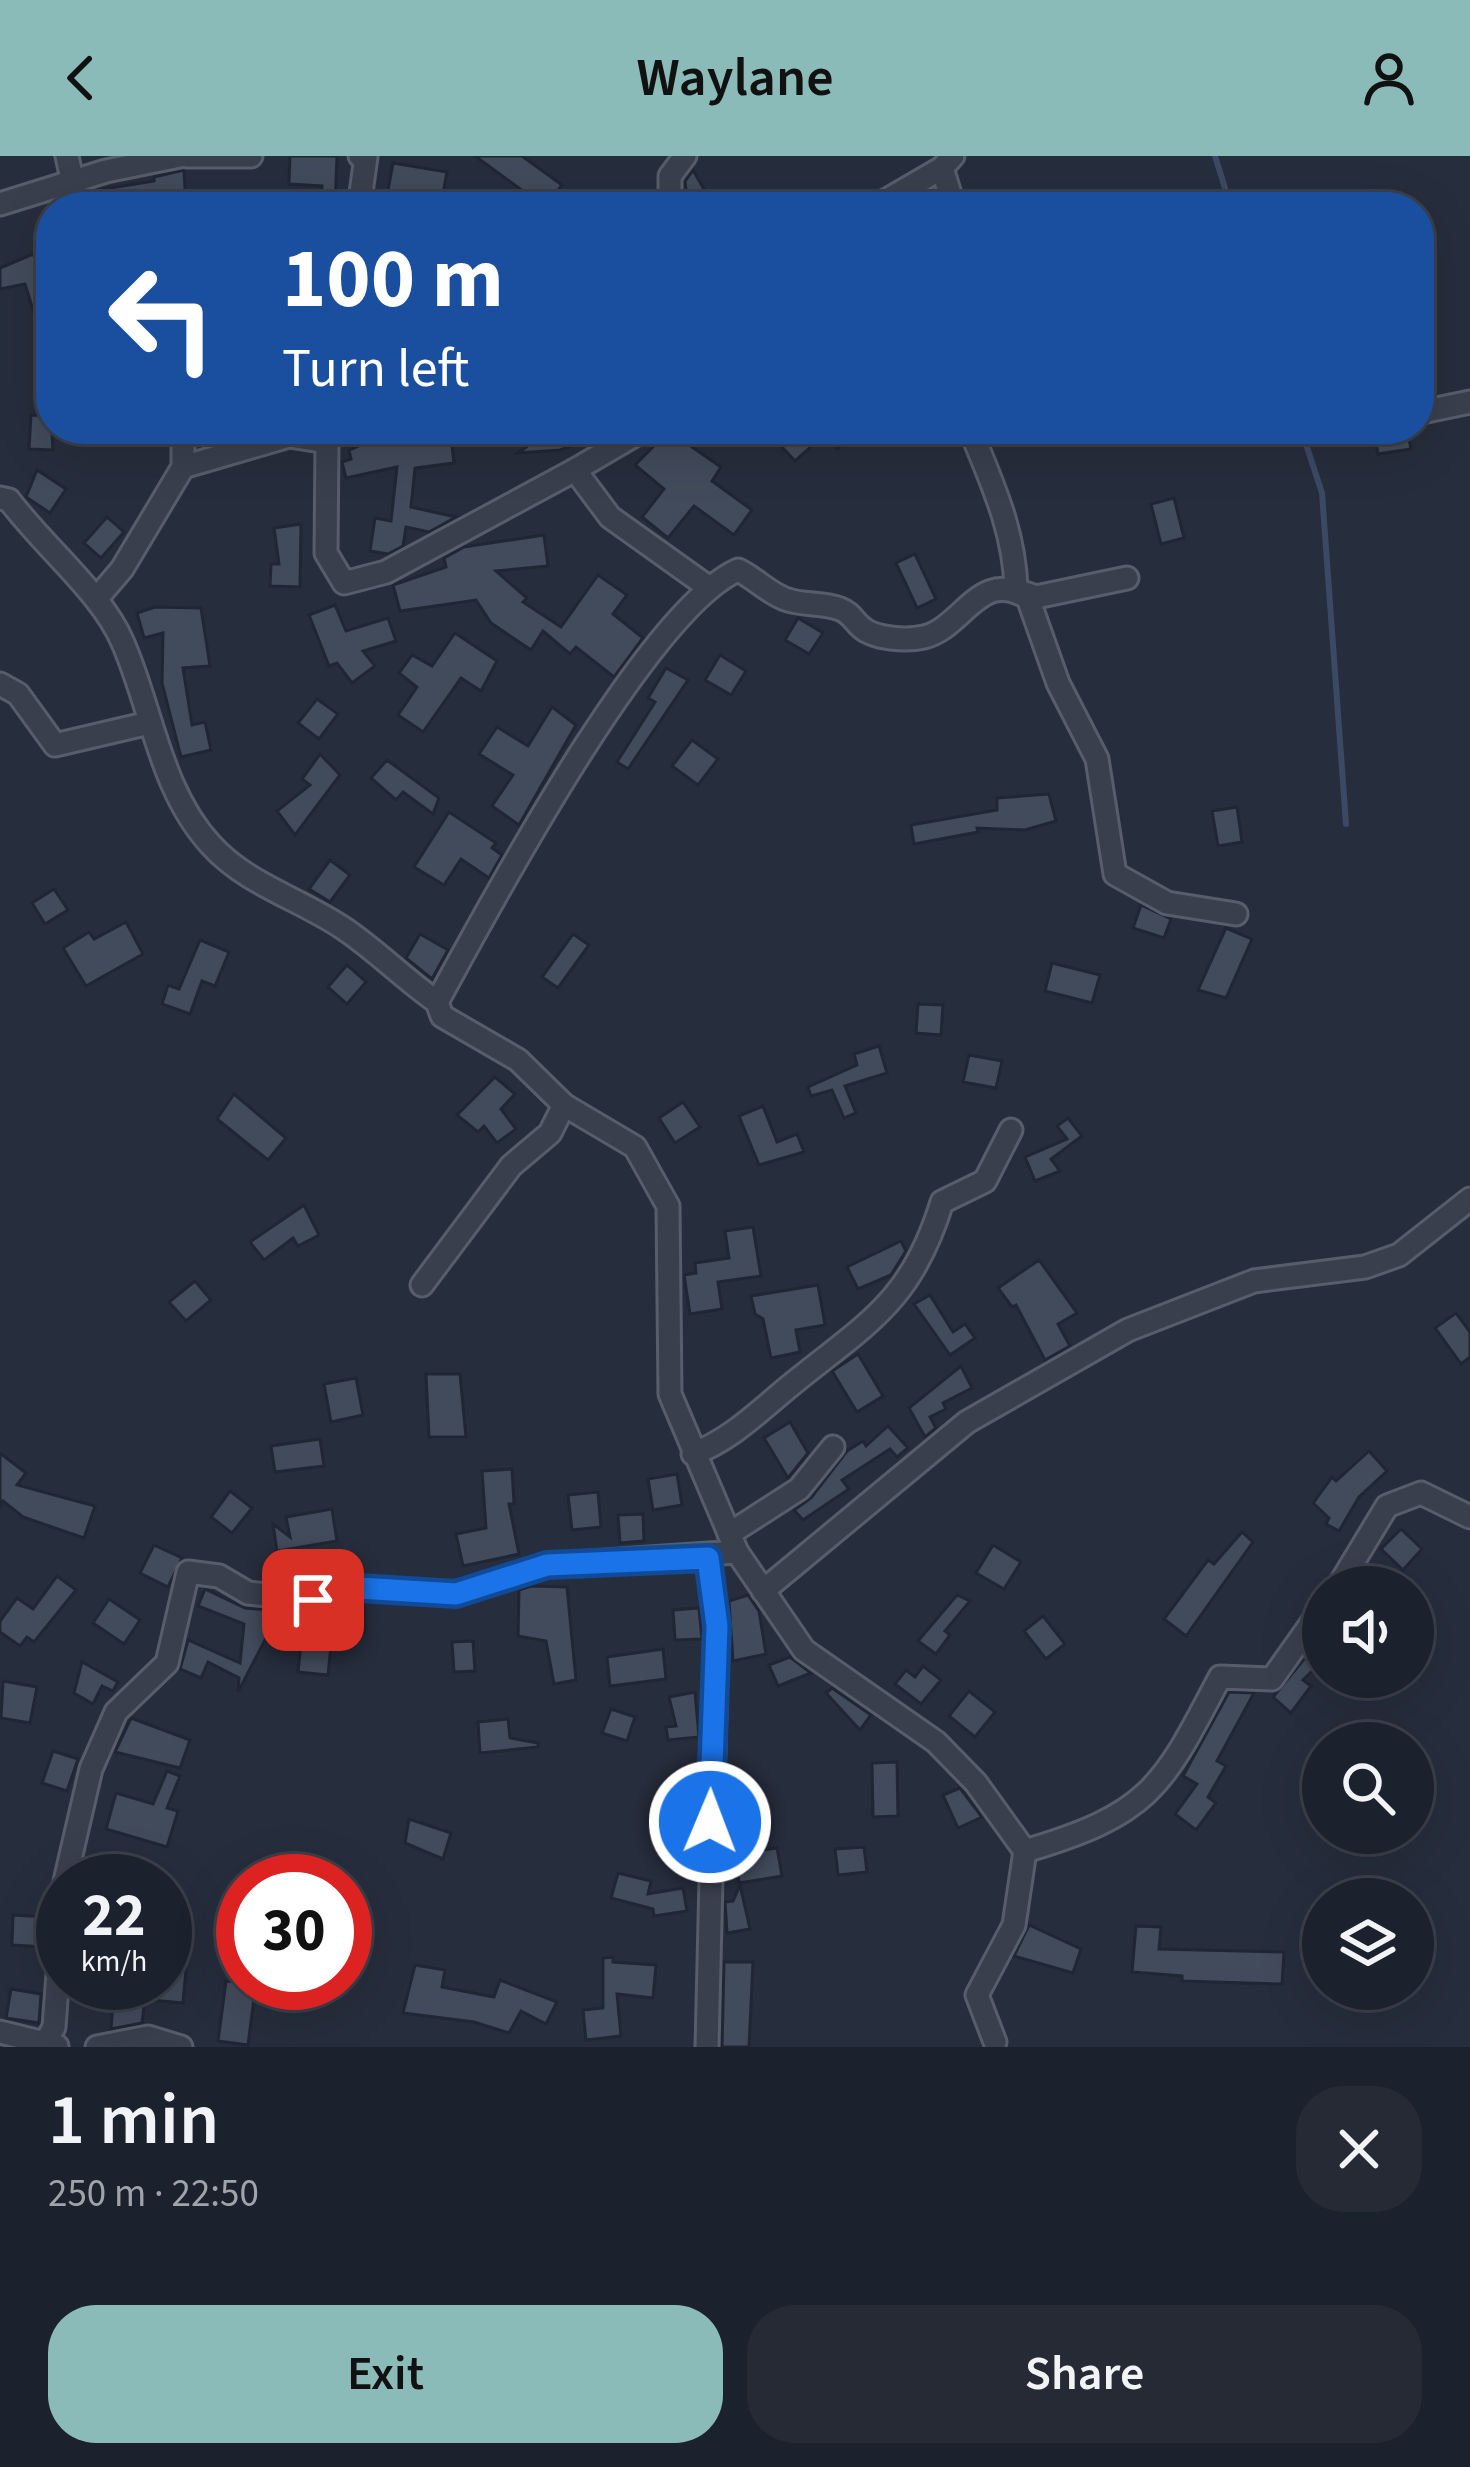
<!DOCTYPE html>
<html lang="en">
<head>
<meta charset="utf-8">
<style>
	:root { --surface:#1c222d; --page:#252a35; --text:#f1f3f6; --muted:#a0a4aa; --line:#3a3f49; --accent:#8bbbb9 }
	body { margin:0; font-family:"Source Sans 3",sans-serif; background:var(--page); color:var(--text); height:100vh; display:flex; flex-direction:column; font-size:45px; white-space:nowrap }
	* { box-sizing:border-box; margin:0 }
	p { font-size:39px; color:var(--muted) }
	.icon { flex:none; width:66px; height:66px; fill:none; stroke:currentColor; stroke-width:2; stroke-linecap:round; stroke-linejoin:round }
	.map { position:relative; height:1891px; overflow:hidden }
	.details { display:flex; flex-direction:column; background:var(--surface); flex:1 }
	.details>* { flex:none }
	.top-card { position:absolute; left:36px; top:36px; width:1398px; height:252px; border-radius:48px; box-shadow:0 12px 48px #0002,0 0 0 3px var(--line); background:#1a4fa0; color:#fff; overflow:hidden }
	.controls { position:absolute; left:1302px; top:1410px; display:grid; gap:24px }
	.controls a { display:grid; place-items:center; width:132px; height:132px; border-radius:50%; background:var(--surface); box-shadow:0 12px 48px #0002,0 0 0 3px var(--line); font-size:60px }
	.speed { position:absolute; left:36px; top:1698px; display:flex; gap:24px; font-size:60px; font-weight:700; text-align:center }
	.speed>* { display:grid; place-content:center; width:156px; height:156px; border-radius:50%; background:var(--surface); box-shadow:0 12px 48px #0002,0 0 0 3px var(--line); line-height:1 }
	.speed small { font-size:30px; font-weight:400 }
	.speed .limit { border:18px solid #d22; background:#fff; color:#111 }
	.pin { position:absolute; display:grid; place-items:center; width:102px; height:102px; color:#fff; margin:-51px; border-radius:24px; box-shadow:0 6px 18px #0006 }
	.me { position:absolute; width:132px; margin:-66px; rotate:1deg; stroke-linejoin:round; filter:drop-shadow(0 0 9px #0008) }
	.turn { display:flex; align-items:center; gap:42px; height:252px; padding:0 48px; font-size:54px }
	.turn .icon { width:156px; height:156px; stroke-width:2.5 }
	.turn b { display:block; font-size:84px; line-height:102px }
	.round { display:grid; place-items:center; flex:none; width:126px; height:126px; border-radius:48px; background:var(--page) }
	.headline { display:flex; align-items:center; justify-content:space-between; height:204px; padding:0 48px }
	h1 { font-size:72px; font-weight:600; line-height:90px }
	.button { display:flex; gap:24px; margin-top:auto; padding:24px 48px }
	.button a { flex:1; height:138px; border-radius:48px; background:var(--accent); color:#111; font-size:48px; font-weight:600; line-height:138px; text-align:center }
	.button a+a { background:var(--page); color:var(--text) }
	header { display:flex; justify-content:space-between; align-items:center; height:156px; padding:0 48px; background:var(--accent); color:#111; font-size:54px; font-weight:600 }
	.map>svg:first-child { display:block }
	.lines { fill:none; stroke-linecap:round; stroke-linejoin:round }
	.stream { stroke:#3c4964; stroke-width:6 }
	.building { fill:#424b5b; stroke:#202634; stroke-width:3 }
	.minor-casing { stroke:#575d6b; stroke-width:27 }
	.minor { stroke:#393f4d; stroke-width:21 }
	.route-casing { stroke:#114b97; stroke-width:30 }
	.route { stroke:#1a73e8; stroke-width:21 }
</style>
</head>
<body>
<header><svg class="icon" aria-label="back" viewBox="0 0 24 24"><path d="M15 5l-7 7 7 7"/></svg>Waylane<svg class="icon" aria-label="person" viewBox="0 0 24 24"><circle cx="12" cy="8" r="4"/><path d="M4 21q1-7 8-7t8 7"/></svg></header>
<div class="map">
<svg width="1470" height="1891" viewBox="0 0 1470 1891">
	<rect width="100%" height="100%" fill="#262d3c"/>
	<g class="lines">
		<!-- stream -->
		<g class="stream">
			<polyline points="1215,0 1231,51"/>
			<polyline points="1301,273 1322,337 1346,668"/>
		</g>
	</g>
	<!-- building -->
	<g class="building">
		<polygon points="290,0 337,0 335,51 321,51 322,30 289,28"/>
		<polygon points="475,0 522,0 562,29 545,51"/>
		<polygon points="393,7 447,16 442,43 388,34"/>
		<polygon points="184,14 186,51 93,51 92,35 154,25 154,21"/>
		<polygon points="693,14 714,51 688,51 685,25"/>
		<polygon points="33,98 51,135 51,165 38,170 25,128 0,133 0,112"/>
		<polygon points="31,259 51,260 53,294 29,293"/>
		<polygon points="426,273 450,273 454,307 415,312 411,351 456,361 429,376 406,371 403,390 388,398 370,395 375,362 391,365 397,311 346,322 342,306 351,303 349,294 377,282"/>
		<polygon points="551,273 615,273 560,294 518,297"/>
		<polygon points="671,273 702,273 689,289 721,311 712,325 752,354 734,379 694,350 668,382 642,361 664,333 635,309"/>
		<polygon points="799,273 860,273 837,293 825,278 795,305 781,290"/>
		<polygon points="1407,273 1411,293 1378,298 1374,277"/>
		<polygon points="37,314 66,333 50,357 26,341"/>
		<polygon points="1174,342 1184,382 1161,388 1151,348"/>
		<polygon points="107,361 124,376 101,402 84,387"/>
		<polygon points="301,368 300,431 270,430 271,408 279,408 274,372"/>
		<polygon points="544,379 548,410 496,415 527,442 523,446 561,471 598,419 627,439 613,458 643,482 614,521 576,491 570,498 543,475 531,494 491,467 476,444 400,455 393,429 446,411 444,402 464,391"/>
		<polygon points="915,398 936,443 917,452 896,407"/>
		<polygon points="335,449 346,475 388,462 396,485 363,495 375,510 352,527 337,507 329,510 309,459"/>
		<polygon points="155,451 201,452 210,510 183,512 192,569 205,566 211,594 181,601 162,527 163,477 144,482 137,457"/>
		<polygon points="798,462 823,477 809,498 785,484"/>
		<polygon points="455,477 497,505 481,535 461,522 423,576 398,559 417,531 399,517 412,499 432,510"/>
		<polygon points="720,499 746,515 731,539 705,524"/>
		<polygon points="666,512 688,524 628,613 617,606 655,546 648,542"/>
		<polygon points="317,543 338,558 319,583 298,567"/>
		<polygon points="552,551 576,569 519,669 492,650 513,619 479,598 497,571 528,590"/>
		<polygon points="692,584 718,603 698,629 672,610"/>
		<polygon points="320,598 340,619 295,679 277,655 310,629 302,623"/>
		<polygon points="387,604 439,642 433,658 403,636 396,644 371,622"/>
		<polygon points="1049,638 1056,665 1025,674 977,672 978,676 914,688 911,669 997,654 997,642"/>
		<polygon points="1237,651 1242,686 1218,690 1212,655"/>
		<polygon points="449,656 496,687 492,692 502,699 489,722 461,703 444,729 414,711"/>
		<polygon points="330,704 350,719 330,746 309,733"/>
		<polygon points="54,733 68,754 45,768 32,747"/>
		<polygon points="1141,749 1171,763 1164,782 1133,772"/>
		<polygon points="126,766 143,798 86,830 63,792 89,776 94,783"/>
		<polygon points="1226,772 1252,783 1226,842 1198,834"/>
		<polygon points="420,778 448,794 432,823 406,802"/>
		<polygon points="573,778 589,789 558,832 542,821"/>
		<polygon points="200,784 229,796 215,830 202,825 190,858 162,848 168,829 179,833"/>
		<polygon points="1052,807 1100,819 1092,847 1045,835"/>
		<polygon points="347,809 366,826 347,848 328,831"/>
		<polygon points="918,848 943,849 941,879 916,877"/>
		<polygon points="879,890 887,917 845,930 856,957 844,962 832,934 811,940 808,931 857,909 854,898"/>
		<polygon points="969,899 1002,905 996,932 963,926"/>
		<polygon points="495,921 515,938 501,953 516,973 497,987 484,970 478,976 457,959"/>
		<polygon points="234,938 286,982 268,1004 217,963"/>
		<polygon points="683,946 700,971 675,987 659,962"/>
		<polygon points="763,950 777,986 797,978 804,996 759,1009 739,960"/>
		<polygon points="1068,962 1082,980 1051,1003 1060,1015 1035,1025 1025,1001 1067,983 1057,970"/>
		<polygon points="304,1049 319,1079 298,1090 293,1082 264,1104 250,1086"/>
		<polygon points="753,1071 761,1120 718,1126 722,1153 690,1158 684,1119 696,1117 695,1107 729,1102 725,1075"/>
		<polygon points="901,1085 906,1095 891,1119 858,1133 847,1111"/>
		<polygon points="1039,1104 1077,1157 1058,1168 1070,1190 1045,1204 1016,1149 1012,1151 998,1132"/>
		<polygon points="195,1125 211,1144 186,1165 169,1146"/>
		<polygon points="818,1129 825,1169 796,1174 800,1196 771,1202 763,1163 755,1158 751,1140"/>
		<polygon points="930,1139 953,1176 965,1168 975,1182 950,1199 914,1148"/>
		<polygon points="1456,1157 1470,1176 1470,1201 1461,1208 1435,1172"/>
		<polygon points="858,1198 883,1240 857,1256 832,1215"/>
		<polygon points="961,1210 972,1232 943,1247 946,1253 930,1261 936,1272 925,1281 909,1252"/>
		<polygon points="426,1218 460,1218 466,1281 429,1281"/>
		<polygon points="356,1222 363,1259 331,1266 324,1228"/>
		<polygon points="790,1266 808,1297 788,1322 764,1282"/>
		<polygon points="888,1270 908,1292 897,1301 890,1293 842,1324 849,1333 803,1364 794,1354 811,1342 847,1295 863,1285 866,1290"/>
		<polygon points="320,1283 324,1310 275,1316 271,1290"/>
		<polygon points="1369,1295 1387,1315 1359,1341 1339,1375 1326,1368 1329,1362 1313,1347 1332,1321 1336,1325"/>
		<polygon points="0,1297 26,1317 17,1329 95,1350 84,1382 23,1361 3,1345 0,1350"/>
		<polygon points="512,1313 514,1348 509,1348 519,1398 463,1410 456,1378 486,1372 482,1315"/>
		<polygon points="677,1318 682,1349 653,1354 648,1323"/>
		<polygon points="230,1335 252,1352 232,1377 211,1361"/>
		<polygon points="598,1336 601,1371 572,1374 568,1339"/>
		<polygon points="332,1353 337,1385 277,1395 273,1368 290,1381 286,1361"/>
		<polygon points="643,1358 644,1385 620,1387 618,1359"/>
		<polygon points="1401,1373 1422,1393 1403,1414 1381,1393"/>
		<polygon points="1242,1376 1253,1386 1186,1480 1164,1463 1208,1404 1214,1408"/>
		<polygon points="154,1389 182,1402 168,1431 140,1417"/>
		<polygon points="993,1389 1021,1406 1004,1433 976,1417"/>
		<polygon points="57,1420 76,1434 34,1486 27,1481 20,1490 0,1476 0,1465 17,1442 33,1453"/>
		<polygon points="531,1430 567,1431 576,1524 554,1528 546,1485 518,1480 519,1434"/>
		<polygon points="205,1433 245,1452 280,1455 238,1536 239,1522 208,1506 201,1522 180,1513 188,1484 240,1507 244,1468 198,1450"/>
		<polygon points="748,1439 759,1455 766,1498 733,1505 729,1445"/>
		<polygon points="957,1439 970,1445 945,1475 950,1479 936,1498 918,1485"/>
		<polygon points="109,1443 140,1464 124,1488 93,1467"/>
		<polygon points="364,1448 365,1477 332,1480 328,1519 298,1516 302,1478 282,1477 286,1456 316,1459"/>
		<polygon points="699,1452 702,1483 675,1484 673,1454"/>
		<polygon points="1043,1460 1065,1488 1046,1503 1024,1475"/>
		<polygon points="1323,1480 1323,1504 1303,1524 1311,1530 1291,1557 1273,1541"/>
		<polygon points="473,1485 475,1515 454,1516 452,1486"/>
		<polygon points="663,1493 666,1523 610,1530 607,1501"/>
		<polygon points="790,1501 811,1517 778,1530 769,1509"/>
		<polygon points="82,1506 118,1526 113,1535 102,1530 93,1548 74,1537"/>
		<polygon points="923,1510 941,1524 921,1548 895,1528 906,1514 915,1521"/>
		<polygon points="3,1525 37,1531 30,1567 1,1562"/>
		<polygon points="832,1532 871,1559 860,1574 826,1537"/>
		<polygon points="969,1535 995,1556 975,1581 949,1560"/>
		<polygon points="695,1536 699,1581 668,1584 666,1571 676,1570 669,1541"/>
		<polygon points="1229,1536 1254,1537 1217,1605 1226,1610 1208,1641 1216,1647 1196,1674 1175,1658 1197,1628 1183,1620"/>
		<polygon points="611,1553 635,1561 627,1585 602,1577"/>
		<polygon points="131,1562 190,1584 180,1612 115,1596"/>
		<polygon points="508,1563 510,1582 538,1587 538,1591 480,1597 478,1566"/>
		<polygon points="53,1595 78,1603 67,1635 42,1627"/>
		<polygon points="897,1606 898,1660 873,1661 872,1607"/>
		<polygon points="167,1615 180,1620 167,1652 178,1655 167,1691 106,1673 116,1637 153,1648"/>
		<polygon points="960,1632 982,1661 958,1672 943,1639"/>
		<polygon points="754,1656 762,1694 777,1692 782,1720 739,1727 734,1697 729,1698 727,1690 727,1662"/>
		<polygon points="409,1663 451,1677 443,1703 405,1687"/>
		<polygon points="669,1665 694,1667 693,1700 668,1697"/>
		<polygon points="864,1691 867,1716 838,1719 835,1693"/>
		<polygon points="618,1717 651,1725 648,1738 683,1732 687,1755 654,1760 653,1753 611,1742"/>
		<polygon points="740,1729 750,1773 727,1777 725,1746 733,1745"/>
		<polygon points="13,1759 47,1761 45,1791 12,1789"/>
		<polygon points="1029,1769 1081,1793 1073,1817 1014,1800"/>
		<polygon points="1136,1770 1161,1771 1159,1793 1284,1796 1282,1828 1182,1825 1182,1820 1132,1816"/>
		<polygon points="613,1801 613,1806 656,1809 653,1842 617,1838 621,1880 586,1884 583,1854 603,1852 603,1802"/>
		<polygon points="724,1806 753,1806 749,1891 722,1891"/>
		<polygon points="415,1809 445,1814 442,1831 494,1841 500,1824 557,1846 546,1868 521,1855 509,1877 474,1866 403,1857"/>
		<polygon points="165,1812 186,1814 183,1847 151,1844 152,1827 165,1827"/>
		<polygon points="226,1825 256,1828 248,1889 218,1885"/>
		<polygon points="11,1833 41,1838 39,1867 6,1862"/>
		<polygon points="113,1848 144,1850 142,1867 111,1873"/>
	</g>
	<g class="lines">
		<!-- minor casing -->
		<g class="minor-casing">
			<g id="minor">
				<polyline points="67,0 78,51"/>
				<polyline points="187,0 251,0"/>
				<polyline points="953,0 942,12 954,51"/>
				<polyline points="0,48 106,15 180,0"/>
				<polyline points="359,51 366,1 360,0"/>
				<polyline points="670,51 670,20 685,0"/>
				<polyline points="875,51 942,12"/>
				<polyline points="1422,256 1470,246"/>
				<path d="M970,273C992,327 1015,376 1016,434L1036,441L1127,422"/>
				<polyline points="183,311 289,280 327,286 326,397 344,427 386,416 575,314 610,361 708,431"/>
				<polyline points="575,314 645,273"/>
				<path d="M0,342L9,344C44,391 102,437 123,487C152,553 160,634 211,689C246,728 300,743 343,772C376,794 404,823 437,846L442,860L518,904L564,949L635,991L668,1050L670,1238L737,1396L804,1494L936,1586L976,1627L1025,1695L1014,1769L977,1839L995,1886"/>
				<polyline points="98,441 122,413 183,311 183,273"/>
				<polyline points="0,528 18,538 55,589 149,567"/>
				<path d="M437,846C489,751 647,454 738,414C755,422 767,436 785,443C803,450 823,446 840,453C851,457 853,464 861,471C874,483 906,485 924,481C963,472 980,411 1028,442L1058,527L1097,603L1115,718L1167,747L1236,758"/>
				<polyline points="422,1129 511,1010 550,977 564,949"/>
				<path d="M693,1298C732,1283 759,1255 791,1229C867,1167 911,1147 942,1046L985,1025L1011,974"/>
				<polyline points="729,1378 799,1333 833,1291"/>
				<polyline points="1338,1431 1387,1350 1421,1337 1470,1361"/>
				<polyline points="763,1435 967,1266 1128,1174 1254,1125 1365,1111 1399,1099 1470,1043"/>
				<path d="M1025,1695C1150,1658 1162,1632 1220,1521L1272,1523L1323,1451"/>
				<polyline points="65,1725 91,1613 116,1556 167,1507 188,1416 219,1420 248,1437 313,1444 359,1432 456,1438 547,1409 737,1396"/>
				<polyline points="0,1876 57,1890"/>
				<polyline points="47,1884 54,1871 63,1751"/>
				<polyline points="97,1891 148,1881 181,1891"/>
				<polyline points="707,1891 717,1470 708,1403"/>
			</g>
		</g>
		<!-- minor -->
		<use href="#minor" class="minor"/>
	</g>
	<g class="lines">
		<!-- route casing -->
		<g class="route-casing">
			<polyline id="route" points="313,1444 359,1432 456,1438 547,1409 708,1402 717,1470 710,1666"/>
		</g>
		<!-- route -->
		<use href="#route" class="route"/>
	</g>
</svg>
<div class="controls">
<a><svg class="icon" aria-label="sound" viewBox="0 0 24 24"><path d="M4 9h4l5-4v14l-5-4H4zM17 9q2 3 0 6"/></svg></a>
<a><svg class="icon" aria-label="search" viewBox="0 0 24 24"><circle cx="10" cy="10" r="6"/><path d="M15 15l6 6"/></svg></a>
<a><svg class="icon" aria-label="layers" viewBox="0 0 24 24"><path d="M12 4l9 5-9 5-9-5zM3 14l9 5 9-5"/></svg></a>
</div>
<div class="speed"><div>22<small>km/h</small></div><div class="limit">30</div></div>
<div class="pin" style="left:313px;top:1444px;background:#d93025"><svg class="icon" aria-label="arrive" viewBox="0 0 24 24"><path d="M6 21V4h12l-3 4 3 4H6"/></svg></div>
<svg class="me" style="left:710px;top:1666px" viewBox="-20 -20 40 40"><circle r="17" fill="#1a73e8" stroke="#fff" stroke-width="3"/><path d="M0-11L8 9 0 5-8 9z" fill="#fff"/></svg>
<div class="top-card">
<div class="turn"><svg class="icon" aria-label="left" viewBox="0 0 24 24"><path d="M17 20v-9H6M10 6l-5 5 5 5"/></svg><div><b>100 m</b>Turn left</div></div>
</div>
</div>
<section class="details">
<div class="headline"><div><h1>1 min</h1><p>250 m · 22:50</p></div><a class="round"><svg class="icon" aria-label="close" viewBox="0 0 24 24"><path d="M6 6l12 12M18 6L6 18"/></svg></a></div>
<div class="button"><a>Exit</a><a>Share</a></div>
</section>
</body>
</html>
